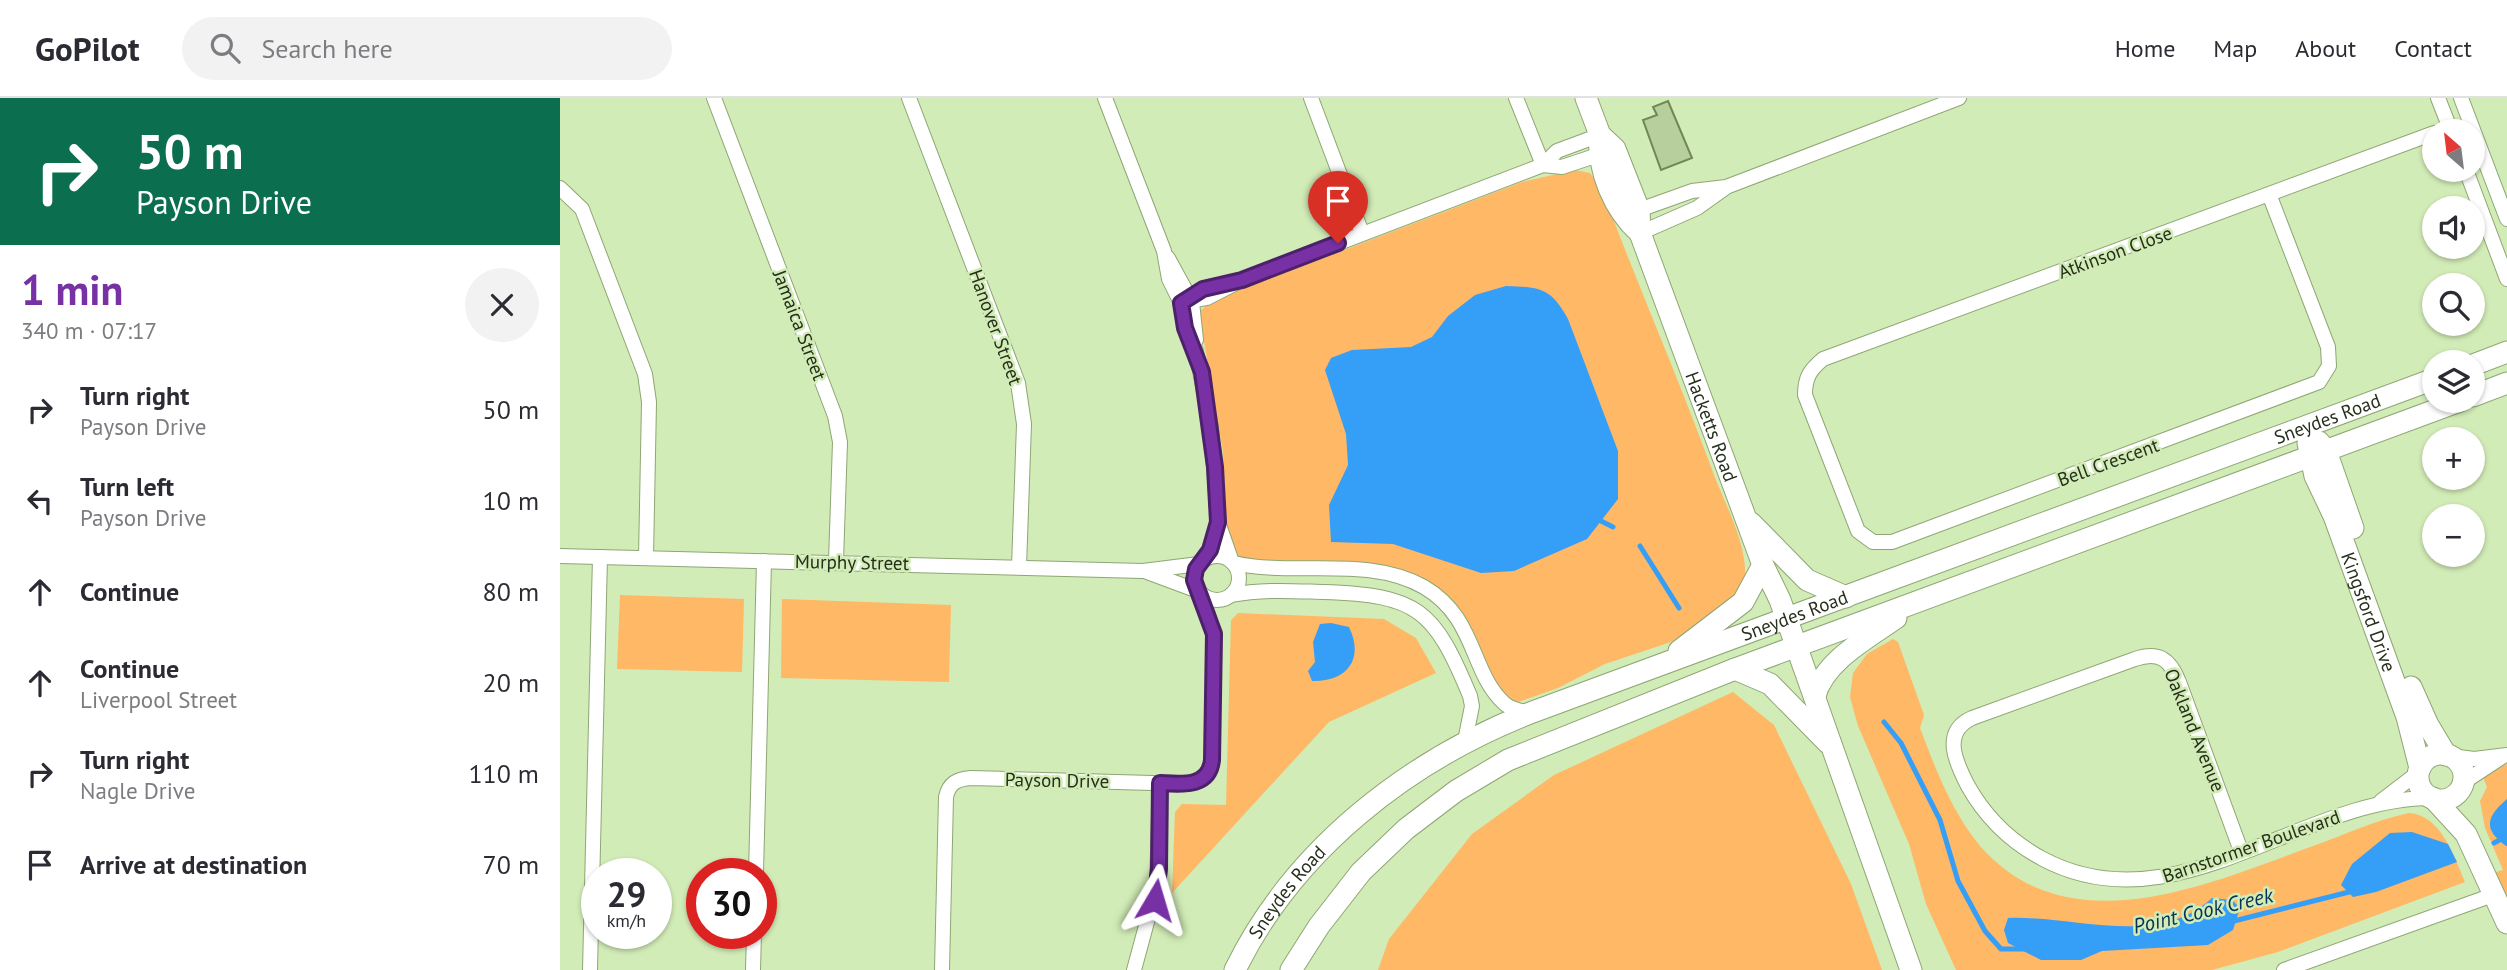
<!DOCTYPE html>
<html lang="en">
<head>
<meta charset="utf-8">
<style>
	:root { --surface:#fff; --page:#f2f2f3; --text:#2b2b33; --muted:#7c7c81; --line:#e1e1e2; --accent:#7731a4 }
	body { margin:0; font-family:"PT Sans",sans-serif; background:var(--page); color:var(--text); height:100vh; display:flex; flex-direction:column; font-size:26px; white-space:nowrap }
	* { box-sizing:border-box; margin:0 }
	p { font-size:23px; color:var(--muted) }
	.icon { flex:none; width:38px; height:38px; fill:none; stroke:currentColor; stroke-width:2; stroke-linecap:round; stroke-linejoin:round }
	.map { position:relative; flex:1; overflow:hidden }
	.details { display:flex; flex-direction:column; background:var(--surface); width:560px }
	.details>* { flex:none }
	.hud { background:#0b6e4f; color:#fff; overflow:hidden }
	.needle { width:46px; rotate:332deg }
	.tools { position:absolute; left:1862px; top:21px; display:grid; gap:14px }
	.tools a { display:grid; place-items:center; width:63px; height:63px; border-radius:50%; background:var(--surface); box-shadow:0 2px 5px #0004; font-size:35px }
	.speed { position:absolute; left:21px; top:760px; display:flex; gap:14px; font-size:35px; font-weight:700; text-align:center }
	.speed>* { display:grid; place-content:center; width:91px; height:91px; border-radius:50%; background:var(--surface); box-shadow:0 2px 5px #0004; line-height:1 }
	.speed small { font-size:18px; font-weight:400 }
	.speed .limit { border:10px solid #d22; background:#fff; color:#111 }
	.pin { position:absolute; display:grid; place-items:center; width:60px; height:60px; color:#fff; margin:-72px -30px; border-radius:50% 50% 50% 0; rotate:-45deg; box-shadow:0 0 7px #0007 }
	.pin .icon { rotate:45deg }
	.me { position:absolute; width:77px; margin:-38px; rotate:7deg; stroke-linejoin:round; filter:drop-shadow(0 0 5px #0008) }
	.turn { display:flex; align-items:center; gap:24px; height:147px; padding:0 21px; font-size:32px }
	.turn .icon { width:91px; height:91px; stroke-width:2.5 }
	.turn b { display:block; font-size:49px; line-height:60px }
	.round { display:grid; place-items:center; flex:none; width:74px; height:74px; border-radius:37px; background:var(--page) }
	.summary { display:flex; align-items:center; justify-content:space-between; height:119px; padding:0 21px }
	h1 { font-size:42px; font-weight:800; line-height:52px; color:var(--accent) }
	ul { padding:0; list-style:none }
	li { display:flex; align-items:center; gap:21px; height:91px; padding:0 21px }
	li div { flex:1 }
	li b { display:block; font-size:26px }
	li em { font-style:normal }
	header { display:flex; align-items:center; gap:42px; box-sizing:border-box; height:98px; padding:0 35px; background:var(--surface); border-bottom:2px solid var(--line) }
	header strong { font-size:33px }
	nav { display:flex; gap:38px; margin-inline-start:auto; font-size:24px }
	.search { width:490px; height:63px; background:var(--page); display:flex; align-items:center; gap:18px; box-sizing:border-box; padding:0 24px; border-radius:38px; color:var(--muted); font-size:26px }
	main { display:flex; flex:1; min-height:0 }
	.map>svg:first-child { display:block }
	.green { fill:#feb866 }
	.water { fill:#359ef7 }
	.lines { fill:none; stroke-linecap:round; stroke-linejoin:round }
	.stream { stroke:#359ef7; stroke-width:5 }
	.building { fill:#b7cf9c; stroke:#718757; stroke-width:2 }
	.street-casing { stroke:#8ea674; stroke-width:16 }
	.secondary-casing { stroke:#8ea674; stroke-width:23 }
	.street { stroke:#fff; stroke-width:14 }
	.secondary { stroke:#fff; stroke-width:21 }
	.route-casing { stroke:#4d206b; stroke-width:18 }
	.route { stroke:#7731a4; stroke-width:12 }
	.labels { text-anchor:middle; stroke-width:5; stroke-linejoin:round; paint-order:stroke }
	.street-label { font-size:19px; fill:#262f1b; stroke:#d2ecb7 }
	.water-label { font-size:21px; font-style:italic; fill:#083255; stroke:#d2ecb7 }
</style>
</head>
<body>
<header>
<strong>GoPilot</strong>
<div class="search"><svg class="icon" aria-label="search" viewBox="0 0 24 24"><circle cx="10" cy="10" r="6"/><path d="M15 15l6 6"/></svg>Search here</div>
<nav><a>Home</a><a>Map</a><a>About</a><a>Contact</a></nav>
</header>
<main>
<section class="details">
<div class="hud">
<div class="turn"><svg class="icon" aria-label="right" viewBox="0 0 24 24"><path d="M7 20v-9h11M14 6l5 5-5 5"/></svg><div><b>50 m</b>Payson Drive</div></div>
</div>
<div class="summary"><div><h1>1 min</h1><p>340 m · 07:17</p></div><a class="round"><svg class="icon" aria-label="close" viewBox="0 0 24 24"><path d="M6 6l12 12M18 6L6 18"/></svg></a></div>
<ul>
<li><svg class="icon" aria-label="right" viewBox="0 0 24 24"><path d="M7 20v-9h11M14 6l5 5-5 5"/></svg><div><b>Turn right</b><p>Payson Drive</p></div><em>50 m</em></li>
<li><svg class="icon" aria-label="left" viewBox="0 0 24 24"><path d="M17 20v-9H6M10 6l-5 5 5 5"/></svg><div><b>Turn left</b><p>Payson Drive</p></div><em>10 m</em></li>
<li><svg class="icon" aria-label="ahead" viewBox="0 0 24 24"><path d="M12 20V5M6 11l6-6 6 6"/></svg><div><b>Continue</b></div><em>80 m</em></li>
<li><svg class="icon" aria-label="ahead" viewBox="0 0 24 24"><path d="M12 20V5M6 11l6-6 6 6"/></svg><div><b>Continue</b><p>Liverpool Street</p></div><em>20 m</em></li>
<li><svg class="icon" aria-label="right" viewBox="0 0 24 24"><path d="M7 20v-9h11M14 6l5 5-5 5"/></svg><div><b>Turn right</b><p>Nagle Drive</p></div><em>110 m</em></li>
<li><svg class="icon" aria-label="arrive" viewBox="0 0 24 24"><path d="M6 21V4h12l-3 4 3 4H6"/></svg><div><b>Arrive at destination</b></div><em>70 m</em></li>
</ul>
</section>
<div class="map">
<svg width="1947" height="872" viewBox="0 0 1947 872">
	<rect width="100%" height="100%" fill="#d2ecb7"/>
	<!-- green -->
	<g class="green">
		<path d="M1015,72L1030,75L1042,92C1078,188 1119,281 1154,377C1167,411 1191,453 1184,489L1123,540L1045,566L998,590L958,604L946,599L865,485L695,465L677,459L667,438L663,354L639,214L651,203L962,84Z"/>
		<polygon points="60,497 184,501 182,574 57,571"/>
		<polygon points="222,501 391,507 389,584 221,580"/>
		<polygon points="678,515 824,521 856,540 876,575 769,624 612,795 615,714 622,706 666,707 671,522"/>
		<path d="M1333,541L1338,544L1364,617L1360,630C1375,670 1392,714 1420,748C1509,850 1650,785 1753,748C1784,737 1816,722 1849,715C1881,717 1894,758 1905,784L1718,854L1652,872H1396L1366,806L1349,746L1298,628L1290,599L1293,575L1307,556Z"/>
		<polygon points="1173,594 1214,627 1291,786 1322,872 818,872 829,841 912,736 994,677"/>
		<polygon points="1947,666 1947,806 1933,775 1943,772 1925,730 1920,703 1927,689 1923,679"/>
	</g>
	<!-- water -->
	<g class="water">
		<path d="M946,188C980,189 991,190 1008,221L1058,353V401L1027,441L954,473L921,475L833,446L771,444L769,407L788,367L786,336L765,272L771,260L792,252L851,249L872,239L888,218L915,197Z"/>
		<path d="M771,525L789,529C805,562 786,584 752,583L748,573L755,564L753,544L760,526Z"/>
		<path d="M1947,701V748H1946C1922,731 1927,718 1947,701Z"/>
		<polygon points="1852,734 1888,746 1897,764 1816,794 1793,799 1781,787 1792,766 1830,735"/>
		<path d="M1652,800L1672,802L1680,810L1673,832L1648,847L1542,853L1521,862H1481L1448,845L1444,832L1448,820C1514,817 1598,851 1652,800Z"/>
	</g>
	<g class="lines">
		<!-- stream -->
		<g class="stream">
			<polyline points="1041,423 1053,429"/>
			<polyline points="1080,448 1119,510"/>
			<polyline points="1324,624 1341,645 1380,722 1398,783 1425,833 1441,851 1467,851"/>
			<polyline points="1934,745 1947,738"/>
			<polyline points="1670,824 1793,793"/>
		</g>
	</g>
	<!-- building -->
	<polygon class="building" points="1108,3 1132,60 1101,72 1083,22 1097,17 1093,9"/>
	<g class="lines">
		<!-- street casing -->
		<g class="street-casing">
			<g id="street">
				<polyline points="154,0 275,318 280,344 276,463"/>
				<polyline points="349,0 458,285 464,326 459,469"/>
				<polyline points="545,0 604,153 609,181 621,205 625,230 636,253 651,329 658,424 672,464"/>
				<polyline points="751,0 802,135"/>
				<polyline points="956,0 983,67"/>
				<polyline points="1878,0 1891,33"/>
				<polyline points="1901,0 1947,121"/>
				<polyline points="983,67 997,53 1040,37"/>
				<polyline points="1906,72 1947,181"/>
				<polyline points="0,90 22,111 85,276 89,304 86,460"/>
				<path d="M1709,96L1768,249L1769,268L1759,284L1332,444H1313L1298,433L1245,297C1245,279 1250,272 1263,261L1874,35"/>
				<polyline points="1079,112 1132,93 1166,89 1399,0"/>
				<polyline points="1080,135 1137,110 1165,90"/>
				<polyline points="608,160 632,204 636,242"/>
				<polyline points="621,205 647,200 682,182 983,67 1002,69 1038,57"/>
				<circle cx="657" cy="480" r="22"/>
				<polyline points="0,458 583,473 639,466"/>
				<polyline points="644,461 650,452 658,424"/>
				<path d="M674,465C735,479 808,457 864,489C917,520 910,575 945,606C952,612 962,613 970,615"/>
				<polyline points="587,474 638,493"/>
				<path d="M671,497C702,491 731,493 763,494C858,497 874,511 910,598L912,608L905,643"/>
				<polyline points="1891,658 1914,661 1947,657"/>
				<polyline points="1904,684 1942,659"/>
				<polyline points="1821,703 1859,674"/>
				<path d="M1681,753L1619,584C1610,561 1599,553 1575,561L1412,620C1381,634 1396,665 1408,688C1426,720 1451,744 1483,761C1615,831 1740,700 1871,700"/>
				<polyline points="196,775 204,463"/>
				<polyline points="30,872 40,459"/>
				<polyline points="193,872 194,835"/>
				<path d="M382,872L386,699C389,685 397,681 411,680L629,686L648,676L652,662L654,536L642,497"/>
				<polyline points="574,872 597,787 600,685"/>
				<polyline points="1724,872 1933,797"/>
			</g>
		</g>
		<!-- secondary casing -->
		<g class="secondary-casing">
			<g id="secondary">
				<path id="s1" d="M1026,0L1040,37L1055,51L1079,112L1080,135L1203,467L1220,502L1351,872"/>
				<path d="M1040,37C1037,72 1054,112 1080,135"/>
				<polyline points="1913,267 1947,254"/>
				<polyline points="1913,298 1947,285"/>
				<polyline points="1759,344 1766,353 1793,430"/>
				<path id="s2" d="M1748,345L1755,378L1774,418L1847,619L1860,670"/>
				<polyline points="1191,425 1247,482 1286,499"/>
				<polyline points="1119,553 1183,504 1203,467"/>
				<polyline points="1175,571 1210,586 1268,645"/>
				<polyline points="1851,589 1868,627 1886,657"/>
				<path d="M1255,598C1264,563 1308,540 1336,520"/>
				<circle cx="1881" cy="679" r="23"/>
				<polyline points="1873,700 1906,736 1947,825"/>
				<path id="s3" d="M675,872C734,751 848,663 970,615L1874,281"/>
				<polyline points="731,872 759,828 801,774 846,731 896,693 948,662 1175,571 1900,303"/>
			</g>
		</g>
		<!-- street -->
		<use href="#street" class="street"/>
		<!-- secondary -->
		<use href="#secondary" class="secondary"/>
	</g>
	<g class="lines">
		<!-- route casing -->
		<g class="route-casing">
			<path id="route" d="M595,802L599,771L600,685C622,686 649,690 652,662L654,536L634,482L636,471L650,452L658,424L655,369L642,274L625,230L621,205L643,191L682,182L778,145"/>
		</g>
		<!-- route -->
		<use href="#route" class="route"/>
	</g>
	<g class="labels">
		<!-- street labels -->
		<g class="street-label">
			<text transform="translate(1555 154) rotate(-20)" y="7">Atkinson Close</text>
			<text transform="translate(240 227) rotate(69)" y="7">Jamaica Street</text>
			<text transform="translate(436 229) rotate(70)" y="7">Hanover Street</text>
			<text dy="7" stroke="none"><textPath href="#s3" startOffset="1250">Sneydes Road</textPath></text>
			<text dy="7" stroke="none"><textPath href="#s1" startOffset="355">Hacketts Road</textPath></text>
			<text transform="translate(1548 364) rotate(-20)" y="7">Bell Crescent</text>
			<text transform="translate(292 464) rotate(1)" y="7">Murphy Street</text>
			<text dy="7" stroke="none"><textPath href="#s2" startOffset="180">Kingsford Drive</textPath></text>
			<text dy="7" stroke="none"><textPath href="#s3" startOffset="682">Sneydes Road</textPath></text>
			<text transform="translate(1635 632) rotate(68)" y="7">Oakland Avenue</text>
			<text transform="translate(497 682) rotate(1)" y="7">Payson Drive</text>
			<text transform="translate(1691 748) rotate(-19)" y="7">Barnstormer Boulevard</text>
			<text dy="7" stroke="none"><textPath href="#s3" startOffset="94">Sneydes Road</textPath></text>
		</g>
		<!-- water labels -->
		<g class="water-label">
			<text transform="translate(1643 813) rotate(-13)" y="7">Point Cook Creek</text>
		</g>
	</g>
</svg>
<div class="tools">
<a><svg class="needle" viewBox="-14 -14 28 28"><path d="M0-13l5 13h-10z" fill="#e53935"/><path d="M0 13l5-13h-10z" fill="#7c7c81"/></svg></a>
<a><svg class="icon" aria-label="sound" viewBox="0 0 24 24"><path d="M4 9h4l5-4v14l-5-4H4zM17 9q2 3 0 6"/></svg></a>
<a><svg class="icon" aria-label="search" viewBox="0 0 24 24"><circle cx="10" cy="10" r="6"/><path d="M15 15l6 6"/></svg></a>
<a><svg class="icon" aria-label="layers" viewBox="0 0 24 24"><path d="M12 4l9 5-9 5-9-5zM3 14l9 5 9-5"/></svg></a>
<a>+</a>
<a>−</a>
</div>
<div class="speed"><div>29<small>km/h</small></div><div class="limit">30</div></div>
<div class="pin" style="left:778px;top:145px;background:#d93025"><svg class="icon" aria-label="arrive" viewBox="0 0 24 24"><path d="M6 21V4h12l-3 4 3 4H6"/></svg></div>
<svg class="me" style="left:595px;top:802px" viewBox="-20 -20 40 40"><path d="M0-17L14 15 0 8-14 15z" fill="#7731a4" stroke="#fff" stroke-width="4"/></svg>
</div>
</main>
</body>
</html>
